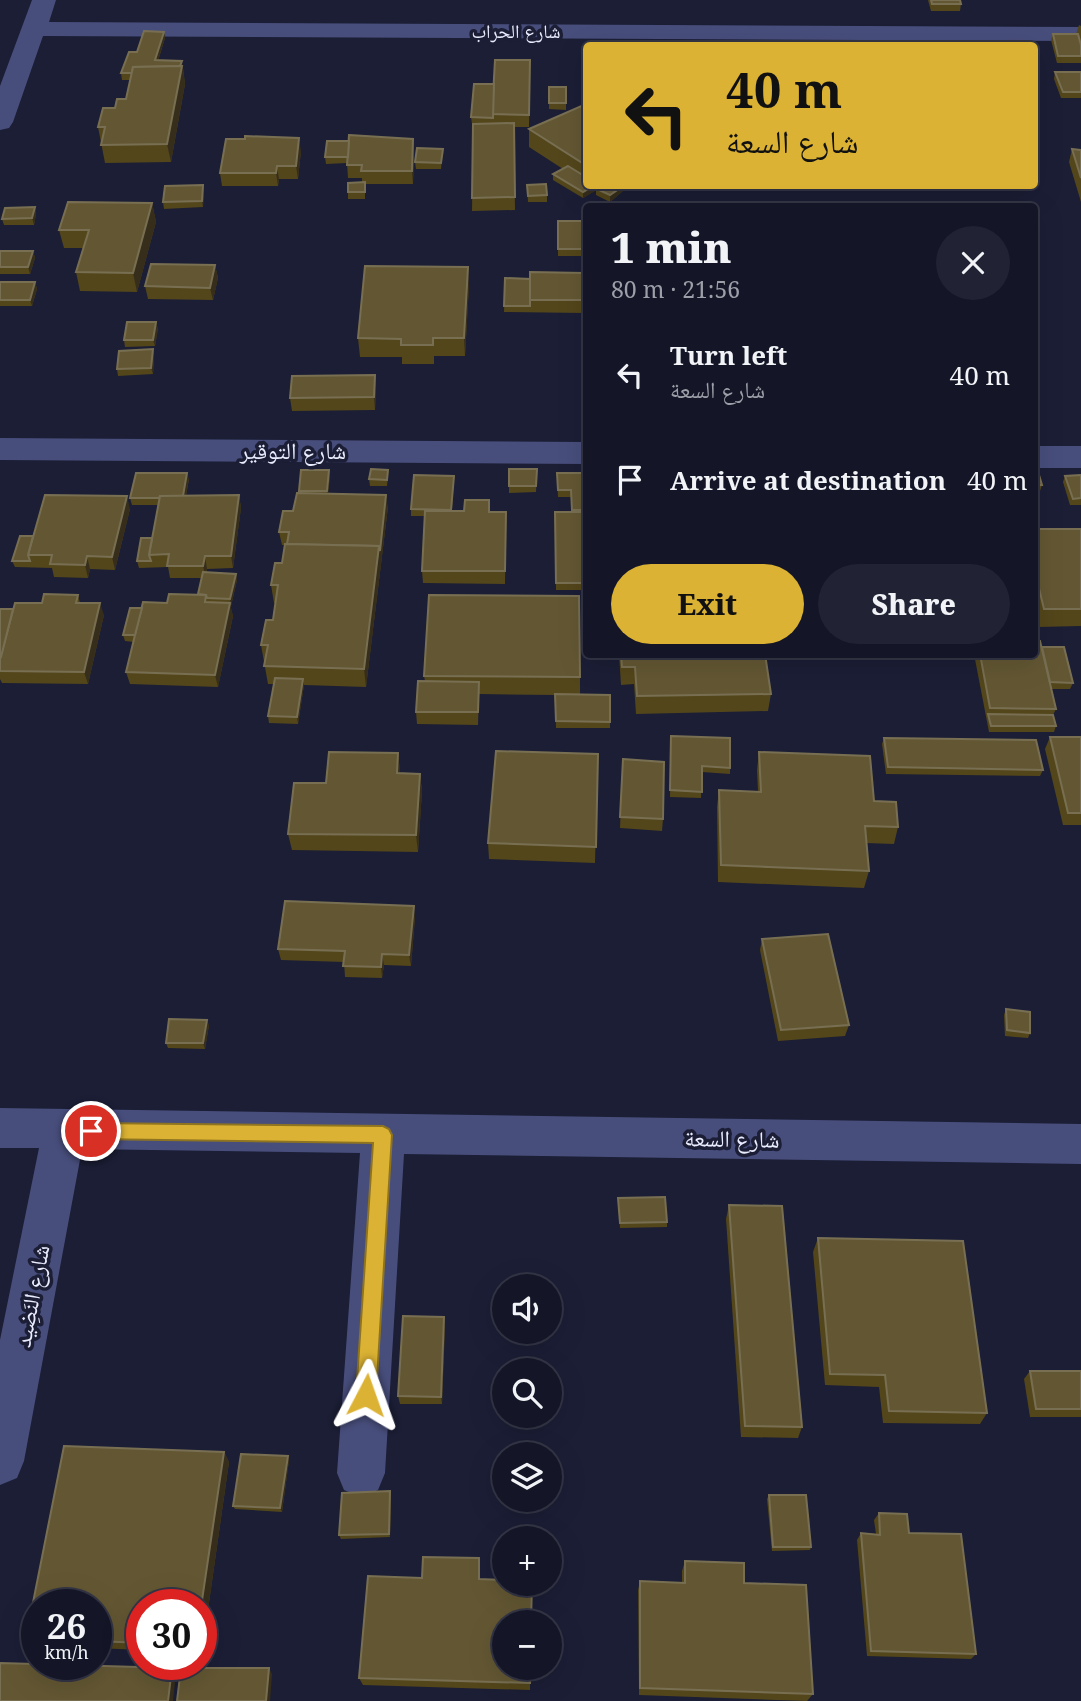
<!DOCTYPE html>
<html lang="en">
<head>
<meta charset="utf-8">
<style>
	:root { --surface:#141628; --page:#212334; --text:#f1f3f6; --muted:#9d9fa8; --line:#333545; --accent:#dbb233 }
	body { margin:0; font-family:"Noto Serif","Noto Naskh Arabic",serif; background:var(--page); color:var(--text); height:100vh; display:flex; flex-direction:column; font-size:26px; white-space:nowrap }
	* { box-sizing:border-box; margin:0 }
	p { font-size:23px; color:var(--muted) }
	.icon { flex:none; width:38px; height:38px; fill:none; stroke:currentColor; stroke-width:2; stroke-linecap:round; stroke-linejoin:round }
	.map { position:relative; flex:1; overflow:hidden }
	.panel { position:absolute; left:583px; top:203px; width:455px; height:455px; display:flex; flex-direction:column; background:var(--surface); border-radius:7px; box-shadow:0 7px 28px #0002,0 0 0 2px var(--line) }
	.panel>* { flex:none }
	.guide { position:absolute; left:583px; top:42px; width:455px; height:147px; border-radius:7px; box-shadow:0 7px 28px #0002,0 0 0 2px var(--line); background:#dbb233; color:#111; overflow:hidden }
	.tools { position:absolute; left:492px; top:1274px; display:grid; gap:14px }
	.tools a { display:grid; place-items:center; width:70px; height:70px; border-radius:50%; background:var(--surface); box-shadow:0 7px 28px #0002,0 0 0 2px var(--line); font-size:35px }
	.speed { position:absolute; left:21px; top:1589px; display:flex; gap:14px; font-size:35px; font-weight:700; text-align:center }
	.speed>* { display:grid; place-content:center; width:91px; height:91px; border-radius:50%; background:var(--surface); box-shadow:0 7px 28px #0002,0 0 0 2px var(--line); line-height:1 }
	.speed small { font-size:18px; font-weight:400 }
	.speed .limit { border:10px solid #d22; background:#fff; color:#111 }
	.pin { position:absolute; display:grid; place-items:center; width:60px; height:60px; color:#fff; margin:-30px; border:4px solid #fff; border-radius:50%; box-shadow:0 2px 7px #0007 }
	.me { position:absolute; width:77px; margin:-38px; rotate:4deg; stroke-linejoin:round; filter:drop-shadow(0 0 5px #0008) }
	.turn { display:flex; align-items:center; gap:24px; height:147px; padding:0 28px; font-size:32px }
	.turn .icon { width:91px; height:91px; stroke-width:2.5 }
	.turn b { display:block; font-size:49px; line-height:60px }
	.round { display:grid; place-items:center; flex:none; width:74px; height:74px; border-radius:37px; background:var(--page) }
	.summary { display:flex; align-items:center; justify-content:space-between; height:119px; padding:0 28px }
	h1 { font-size:42px; font-weight:800; line-height:52px }
	.cta { display:flex; gap:14px; margin-top:auto; padding:14px 28px }
	.cta a { flex:1; height:80px; border-radius:42px; background:var(--accent); color:#111; font-size:28px; font-weight:800; line-height:80px; text-align:center }
	.cta a+a { background:var(--page); color:var(--text) }
	ul { padding:0; list-style:none }
	li { display:flex; align-items:center; gap:21px; height:105px; padding:0 28px }
	li div { flex:1 }
	li b { display:block; font-size:26px }
	li em { font-style:normal }
	.map>svg:first-child { display:block }
	.lines { fill:none; stroke-linecap:round; stroke-linejoin:round }
	.minor { fill:#484e7c; fill-rule:evenodd }
	.wall { fill:#53461b }
	.shaded-wall { fill:#362e1b }
	.building { fill:#635733; stroke:#786f53; stroke-width:2 }
	.route { fill:#dbb233; stroke:#8e7421; stroke-width:2 }
	.labels { text-anchor:middle; stroke-width:7; stroke-linejoin:round; paint-order:stroke }
	.far-street-label { font-size:19px; fill:#e9ecfd; stroke:#1b1e35 }
	.street-label { font-size:23px; fill:#e9ecfd; stroke:#1b1e35 }
</style>
</head>
<body>
<div class="map">
<svg width="1081" height="1701" viewBox="0 0 1081 1701">
	<rect width="100%" height="100%" fill="#1b1e35"/>
	<g class="lines">
		<!-- minor -->
		<g class="minor">
			<polygon points="32,0 56,0 49,22 1081,27 1081,41 43,36 13,122 9,128 0,130 0,86"/>
			<polygon points="0,438 586,442 586,464 0,460"/>
			<rect x="1034" y="446" width="47" height="22"/>
			<polygon points="0,1108 1081,1124 1081,1164 404,1154 385,1473 378,1490 361,1497 344,1490 337,1473 360,1153 82,1149 24,1461 17,1478 0,1485 0,1340 39,1148 0,1148"/>
		</g>
	</g>
	<!-- wall -->
	<g class="wall">
		<polygon points="928,0 960,0 961,4 960,11 931,11"/>
		<polygon points="1079,25 1081,26 1081,63 1057,63 1051,40 1053,34 1076,34"/>
		<polygon points="164,32 165,38 158,61 183,68 185,84 171,162 105,163 98,127 115,108 126,99 130,80 122,80 121,73 137,52"/>
		<polygon points="530,60 529,127 514,127 515,210 472,211 473,124 472,124 471,117"/>
		<polygon points="1055,72 1081,72 1081,98 1061,98 1054,79"/>
		<polygon points="549,87 566,87 566,110 549,109"/>
		<polygon points="586,104 586,186 597,186 597,188 624,190 610,202 596,195 596,190 583,198 553,180 553,174 563,169 529,147 529,129"/>
		<polygon points="413,139 414,152 413,184 365,184 365,199 348,199 348,192 362,182 362,178 348,178 347,163 326,164 325,157"/>
		<polygon points="443,149 441,169 416,169 415,162"/>
		<polygon points="1072,149 1081,150 1081,202 1069,162"/>
		<polygon points="301,151 298,179 279,179 278,186 222,186 220,173"/>
		<polygon points="203,185 204,192 203,207 164,209 163,202"/>
		<polygon points="527,185 547,195 547,202 528,202"/>
		<polygon points="152,203 156,222 137,292 80,291 76,272 83,248 64,248 59,230"/>
		<polygon points="35,207 36,214 34,225 4,225 2,219"/>
		<rect x="558" y="221" width="28" height="35"/>
		<polygon points="0,251 33,251 35,258 30,274 0,274"/>
		<polygon points="215,265 218,278 213,300 148,299 145,286"/>
		<polygon points="505,278 584,300 584,313 504,312"/>
		<polygon points="0,282 35,282 37,289 32,306 0,306"/>
		<polygon points="469,285 465,356 434,356 434,364 402,364 402,357 360,357 358,338"/>
		<polygon points="158,328 155,346 125,347 124,340"/>
		<polygon points="153,349 154,356 153,374 118,376 117,369"/>
		<polygon points="375,375 376,388 375,410 292,411 290,398"/>
		<polygon points="509,469 537,469 536,492 509,493"/>
		<polygon points="557,473 583,490 586,490 586,590 556,590 555,512 571,512 571,497 558,497"/>
		<polygon points="1034,475 1042,485 1040,491 1034,491"/>
		<polygon points="1081,475 1081,505 1070,505 1063,482 1065,476"/>
		<polygon points="330,476 328,493 388,507 366,687 304,685 298,724 269,723 268,716 274,684 268,684 261,645 273,620 275,603 274,603 271,585 282,563 285,545 282,545 279,532 293,511 299,491"/>
		<polygon points="388,476 387,486 370,486 369,479"/>
		<polygon points="454,476 452,511 489,512 506,525 505,584 423,583 422,571 425,516 411,516 411,509"/>
		<polygon points="189,479 186,496 239,495 241,508 233,568 207,569 207,573 236,574 237,580 231,606 230,606 233,616 218,687 130,684 126,672 134,642 125,641 123,635 142,608 167,603 198,594 202,578 170,578 168,567 139,568 137,561 152,538 158,505 132,505 130,498"/>
		<polygon points="130,509 115,570 90,569 88,578 54,577 52,568 15,567 12,561 33,536"/>
		<polygon points="1034,529 1081,529 1081,626 1038,627 1034,612"/>
		<polygon points="78,595 80,603 104,615 88,684 2,683 0,679 0,609 13,609"/>
		<polygon points="1042,647 1073,683 1070,689 1051,689 1056,709 1053,715 1056,726 1054,732 989,732 974,654 1034,654"/>
		<polygon points="619,654 765,654 771,694 768,711 636,714 634,684 621,685"/>
		<polygon points="424,676 580,677 580,695 610,722 610,728 556,728 555,695 479,694 478,725 417,724 416,712 425,681"/>
		<polygon points="671,736 730,768 730,774 702,772 701,798 670,797"/>
		<polygon points="1050,737 1081,737 1081,825 1063,825 1045,749"/>
		<polygon points="884,738 1043,770 1040,776 886,774 882,744"/>
		<polygon points="759,752 874,801 898,827 894,844 866,843 869,871 864,888 718,882 717,807 719,790 758,792 757,770"/>
		<polygon points="398,753 400,773 420,774 422,791 418,852 292,850 288,834 326,783"/>
		<polygon points="598,754 595,863 489,859 488,843"/>
		<polygon points="623,759 663,819 662,831 620,828"/>
		<polygon points="415,917 411,966 384,965 382,978 345,977 344,962 281,960 278,949"/>
		<polygon points="762,939 849,1025 845,1036 778,1041 760,950"/>
		<polygon points="1006,1009 1030,1033 1028,1038 1005,1036 1004,1015"/>
		<polygon points="209,1025 205,1049 168,1048 166,1043"/>
		<polygon points="618,1198 667,1222 667,1227 620,1228"/>
		<polygon points="729,1205 802,1427 798,1438 741,1437 726,1219"/>
		<polygon points="818,1238 987,1413 980,1424 883,1423 879,1387 825,1385 813,1252"/>
		<polygon points="445,1326 442,1404 400,1404 398,1396"/>
		<polygon points="1030,1371 1081,1371 1081,1417 1030,1417 1024,1379"/>
		<polygon points="64,1446 224,1452 229,1462 202,1652 201,1605 142,1605 142,1650 96,1648 96,1605 37,1605 37,1646 26,1638"/>
		<polygon points="289,1460 282,1512 235,1509 233,1506"/>
		<polygon points="390,1491 391,1495 390,1537 341,1539 339,1535"/>
		<polygon points="769,1495 811,1547 810,1550 772,1551 767,1499"/>
		<polygon points="879,1513 909,1533 976,1654 971,1659 867,1656 857,1540 861,1533 876,1534 874,1520"/>
		<polygon points="479,1558 480,1579 530,1668 530,1690 363,1685 359,1678 422,1578"/>
		<polygon points="685,1561 744,1583 813,1694 807,1701 639,1695 638,1590 640,1581 682,1583 682,1571"/>
	</g>
	<!-- shaded-wall -->
	<g class="shaded-wall">
		<polygon points="164,32 165,38 156,67 155,60"/>
		<polygon points="182,61 185,84 171,162 167,144 178,74"/>
		<polygon points="299,138 301,151 298,179 296,166"/>
		<polygon points="413,139 414,152 413,184 412,171"/>
		<polygon points="586,163 586,181 584,182 584,164"/>
		<polygon points="277,166 279,179 278,186 276,173"/>
		<polygon points="203,185 204,192 203,207 202,201"/>
		<polygon points="593,186 597,186 597,190 583,198 583,192"/>
		<polygon points="623,186 625,186 624,190 610,202 610,195"/>
		<polygon points="152,203 156,222 137,292 133,273"/>
		<polygon points="35,207 36,214 34,225 32,218"/>
		<polygon points="33,251 35,258 30,274 28,267"/>
		<polygon points="215,265 218,278 213,300 210,288"/>
		<polygon points="468,267 469,285 465,356 464,338"/>
		<polygon points="35,282 37,289 32,306 30,300"/>
		<polygon points="156,322 158,328 155,346 153,340"/>
		<polygon points="153,349 154,356 153,374 151,368"/>
		<polygon points="375,375 376,388 375,410 374,397"/>
		<polygon points="329,470 330,476 328,497 327,491"/>
		<polygon points="187,473 189,479 184,505 183,498"/>
		<polygon points="239,495 241,508 233,568 231,556"/>
		<polygon points="386,495 388,507 366,687 364,669"/>
		<polygon points="127,496 130,509 115,570 112,557"/>
		<polygon points="87,556 90,569 88,578 85,565"/>
		<polygon points="205,556 207,569 206,578 203,566"/>
		<polygon points="236,574 237,580 231,606 230,599"/>
		<polygon points="100,603 104,615 88,684 84,672"/>
		<polygon points="230,603 233,616 218,687 215,675"/>
		<polygon points="303,679 304,685 298,724 297,717"/>
		<polygon points="398,753 400,770 399,790 397,773"/>
		<polygon points="420,774 422,791 418,852 416,835"/>
		<polygon points="414,906 415,917 411,966 409,955"/>
		<polygon points="382,954 384,965 382,978 381,967"/>
		<polygon points="207,1020 209,1025 205,1049 203,1043"/>
		<polygon points="444,1317 445,1326 442,1404 441,1397"/>
		<polygon points="224,1452 229,1462 202,1652 201,1607"/>
		<polygon points="288,1456 289,1460 282,1512 280,1508"/>
		<polygon points="390,1491 391,1495 390,1537 389,1534"/>
		<polygon points="172,1668 176,1673 173,1701 168,1701"/>
		<polygon points="269,1668 272,1674 270,1701 266,1701"/>
	</g>
	<!-- building -->
	<g class="building">
		<polygon points="931,0 960,0 961,4 932,4"/>
		<polygon points="144,31 164,32 155,60 182,61 180,66 133,67 132,73 121,73 129,52 137,52"/>
		<polygon points="1053,34 1078,34 1081,45 1081,56 1058,56"/>
		<polygon points="495,60 530,60 529,115 492,114"/>
		<polygon points="182,66 167,144 101,145 105,127 98,127 103,108 115,108 117,99 126,99 133,67"/>
		<polygon points="1055,72 1081,72 1081,92 1063,92"/>
		<polygon points="474,84 494,84 493,118 471,117"/>
		<rect x="549" y="87" width="17" height="16"/>
		<polygon points="586,104 586,163 584,164 529,129"/>
		<polygon points="514,123 515,197 472,198 473,124"/>
		<polygon points="349,135 413,139 412,171 361,171 362,165 347,165"/>
		<polygon points="245,136 299,138 296,166 277,166 276,173 220,173 226,139 245,139"/>
		<polygon points="327,141 349,141 348,157 325,157"/>
		<polygon points="417,148 443,149 441,163 415,162"/>
		<polygon points="1072,149 1081,150 1081,178"/>
		<polygon points="568,166 586,177 586,186 593,186 583,192 553,174"/>
		<polygon points="365,182 365,192 348,192 348,183"/>
		<polygon points="546,184 547,195 528,196 527,185"/>
		<polygon points="203,185 202,201 163,202 165,186"/>
		<polygon points="601,186 623,186 610,195 597,189"/>
		<polygon points="68,202 152,203 133,273 76,272 89,230 59,230"/>
		<polygon points="35,207 32,218 2,219 5,208"/>
		<rect x="558" y="221" width="28" height="28"/>
		<polygon points="0,251 33,251 28,267 0,267"/>
		<polygon points="151,264 215,265 210,288 145,286"/>
		<polygon points="365,266 468,267 464,338 433,338 433,345 401,345 401,339 358,338"/>
		<polygon points="530,272 584,273 584,300 530,300"/>
		<polygon points="505,278 530,279 530,306 504,306"/>
		<polygon points="0,282 35,282 30,300 0,300"/>
		<polygon points="127,322 156,322 153,340 124,340"/>
		<polygon points="153,349 151,368 117,369 119,351"/>
		<polygon points="375,375 374,397 290,398 292,376"/>
		<polygon points="371,469 388,470 387,480 369,479"/>
		<polygon points="509,469 537,469 536,486 509,486"/>
		<polygon points="301,470 329,470 327,491 299,491"/>
		<polygon points="136,473 187,473 183,496 160,496 159,498 130,498"/>
		<polygon points="557,473 582,473 583,490 586,490 586,510 572,510 571,490 558,490"/>
		<polygon points="414,475 454,476 451,510 411,509"/>
		<polygon points="1034,475 1039,475 1042,485 1034,485"/>
		<polygon points="1081,475 1081,498 1073,499 1065,476"/>
		<polygon points="297,493 386,495 380,551 379,546 287,544 289,532 279,532 283,511 293,511"/>
		<polygon points="45,495 127,496 112,557 87,556 85,565 50,564 52,555 28,555"/>
		<polygon points="239,495 231,556 205,556 203,566 167,566 169,554 149,555 160,496"/>
		<polygon points="465,500 489,500 489,512 506,512 505,571 422,571 425,511 464,511"/>
		<polygon points="555,512 586,512 586,583 556,583"/>
		<polygon points="1034,529 1081,529 1081,609 1044,609 1036,576 1034,576"/>
		<polygon points="20,536 33,536 28,555 30,561 12,561"/>
		<polygon points="141,538 152,538 149,555 151,561 137,561"/>
		<polygon points="285,544 379,546 364,669 264,666 268,645 261,645 266,620 273,620 278,585 271,585 275,563 282,563"/>
		<polygon points="203,572 236,574 230,599 207,598 206,595 198,594"/>
		<polygon points="44,594 78,595 76,603 100,603 84,672 0,671 0,659 15,603 42,603"/>
		<polygon points="169,594 206,595 205,602 230,603 215,675 126,672 143,602 167,603"/>
		<polygon points="429,595 579,596 580,677 424,676"/>
		<polygon points="130,608 142,608 135,635 123,635"/>
		<polygon points="0,609 13,609 1,657 0,657"/>
		<polygon points="1034,641 1040,641 1056,709 990,708 980,654 1034,654"/>
		<polygon points="1042,647 1064,647 1073,683 1050,682"/>
		<polygon points="621,654 765,654 771,694 637,696 635,667 622,667"/>
		<polygon points="275,678 303,679 297,717 268,716"/>
		<polygon points="418,681 479,682 478,712 416,712"/>
		<polygon points="555,694 610,695 610,722 556,721"/>
		<polygon points="988,714 1053,715 1056,726 991,726"/>
		<polygon points="671,736 730,738 730,768 702,766 702,792 670,790"/>
		<polygon points="1050,737 1081,737 1081,813 1068,813"/>
		<polygon points="884,738 1036,740 1043,770 888,767"/>
		<polygon points="496,751 598,754 596,847 488,843"/>
		<polygon points="329,752 398,753 397,773 420,774 416,835 288,834 294,783 326,783"/>
		<polygon points="759,752 870,756 874,801 896,802 898,827 865,826 869,871 721,865 719,790 761,792"/>
		<polygon points="623,759 664,762 663,819 620,817"/>
		<polygon points="285,901 414,906 409,955 382,954 381,967 343,966 345,951 278,949"/>
		<polygon points="828,934 849,1025 781,1030 762,939"/>
		<polygon points="1006,1009 1030,1012 1030,1033 1007,1030"/>
		<polygon points="169,1019 207,1020 203,1043 166,1043"/>
		<polygon points="665,1197 667,1222 620,1223 618,1198"/>
		<polygon points="729,1205 782,1206 802,1427 745,1426"/>
		<polygon points="818,1238 963,1241 987,1413 889,1411 885,1375 830,1374"/>
		<polygon points="403,1316 444,1317 441,1397 398,1396"/>
		<polygon points="1030,1371 1081,1371 1081,1409 1036,1409"/>
		<polygon points="64,1446 224,1452 201,1607 201,1605 142,1605 142,1643 96,1641 96,1605 37,1605 37,1638 26,1638"/>
		<polygon points="241,1454 288,1456 280,1508 233,1506"/>
		<polygon points="390,1491 389,1534 339,1535 342,1493"/>
		<polygon points="769,1495 806,1495 811,1547 773,1547"/>
		<polygon points="879,1513 907,1514 909,1533 961,1534 976,1654 871,1651 861,1533 880,1535"/>
		<polygon points="423,1557 479,1558 479,1579 504,1580 504,1584 532,1584 531,1622 504,1622 504,1668 530,1668 530,1683 359,1678 368,1576 422,1578"/>
		<polygon points="685,1561 744,1563 744,1583 806,1585 813,1694 640,1688 640,1581 685,1583"/>
		<polygon points="0,1663 172,1668 168,1701 0,1701"/>
		<polygon points="181,1668 269,1668 266,1701 177,1701"/>
	</g>
	<!-- route -->
	<polygon class="route" points="91,1123 383,1126 389,1129 392,1135 376,1395 373,1402 366,1405 359,1402 356,1395 373,1143 91,1139 85,1136 82,1131 85,1125"/>
	<g class="labels">
		<!-- far-street labels -->
		<g class="far-street-label">
			<text x="516" y="38">شارع الحراب</text>
		</g>
		<!-- street labels -->
		<g class="street-label">
			<text x="293" y="459">شارع التوقير</text>
			<text transform="translate(732 1139) rotate(1)" y="8">شارع السعة</text>
			<text transform="translate(32 1296) rotate(-79)" y="8">شارع النَضِيد</text>
		</g>
	</g>
</svg>
<div class="tools">
<a><svg class="icon" aria-label="sound" viewBox="0 0 24 24"><path d="M4 9h4l5-4v14l-5-4H4zM17 9q2 3 0 6"/></svg></a>
<a><svg class="icon" aria-label="search" viewBox="0 0 24 24"><circle cx="10" cy="10" r="6"/><path d="M15 15l6 6"/></svg></a>
<a><svg class="icon" aria-label="layers" viewBox="0 0 24 24"><path d="M12 4l9 5-9 5-9-5zM3 14l9 5 9-5"/></svg></a>
<a>+</a>
<a>−</a>
</div>
<div class="speed"><div>26<small>km/h</small></div><div class="limit">30</div></div>
<div class="pin" style="left:91px;top:1131px;background:#d93025"><svg class="icon" aria-label="arrive" viewBox="0 0 24 24"><path d="M6 21V4h12l-3 4 3 4H6"/></svg></div>
<svg class="me" style="left:366px;top:1395px" viewBox="-20 -20 40 40"><path d="M0-17L14 15 0 8-14 15z" fill="#dbb233" stroke="#fff" stroke-width="4"/></svg>
<div class="guide">
<div class="turn"><svg class="icon" aria-label="left" viewBox="0 0 24 24"><path d="M17 20v-9H6M10 6l-5 5 5 5"/></svg><div><b>40 m</b>شارع السعة</div></div>
</div>
<section class="panel">
<div class="summary"><div><h1>1 min</h1><p>80 m · 21:56</p></div><a class="round"><svg class="icon" aria-label="close" viewBox="0 0 24 24"><path d="M6 6l12 12M18 6L6 18"/></svg></a></div>
<ul>
<li><svg class="icon" aria-label="left" viewBox="0 0 24 24"><path d="M17 20v-9H6M10 6l-5 5 5 5"/></svg><div><b>Turn left</b><p>شارع السعة</p></div><em>40 m</em></li>
<li><svg class="icon" aria-label="arrive" viewBox="0 0 24 24"><path d="M6 21V4h12l-3 4 3 4H6"/></svg><div><b>Arrive at destination</b></div><em>40 m</em></li>
</ul>
<div class="cta"><a>Exit</a><a>Share</a></div>
</section>
</div>
</body>
</html>
